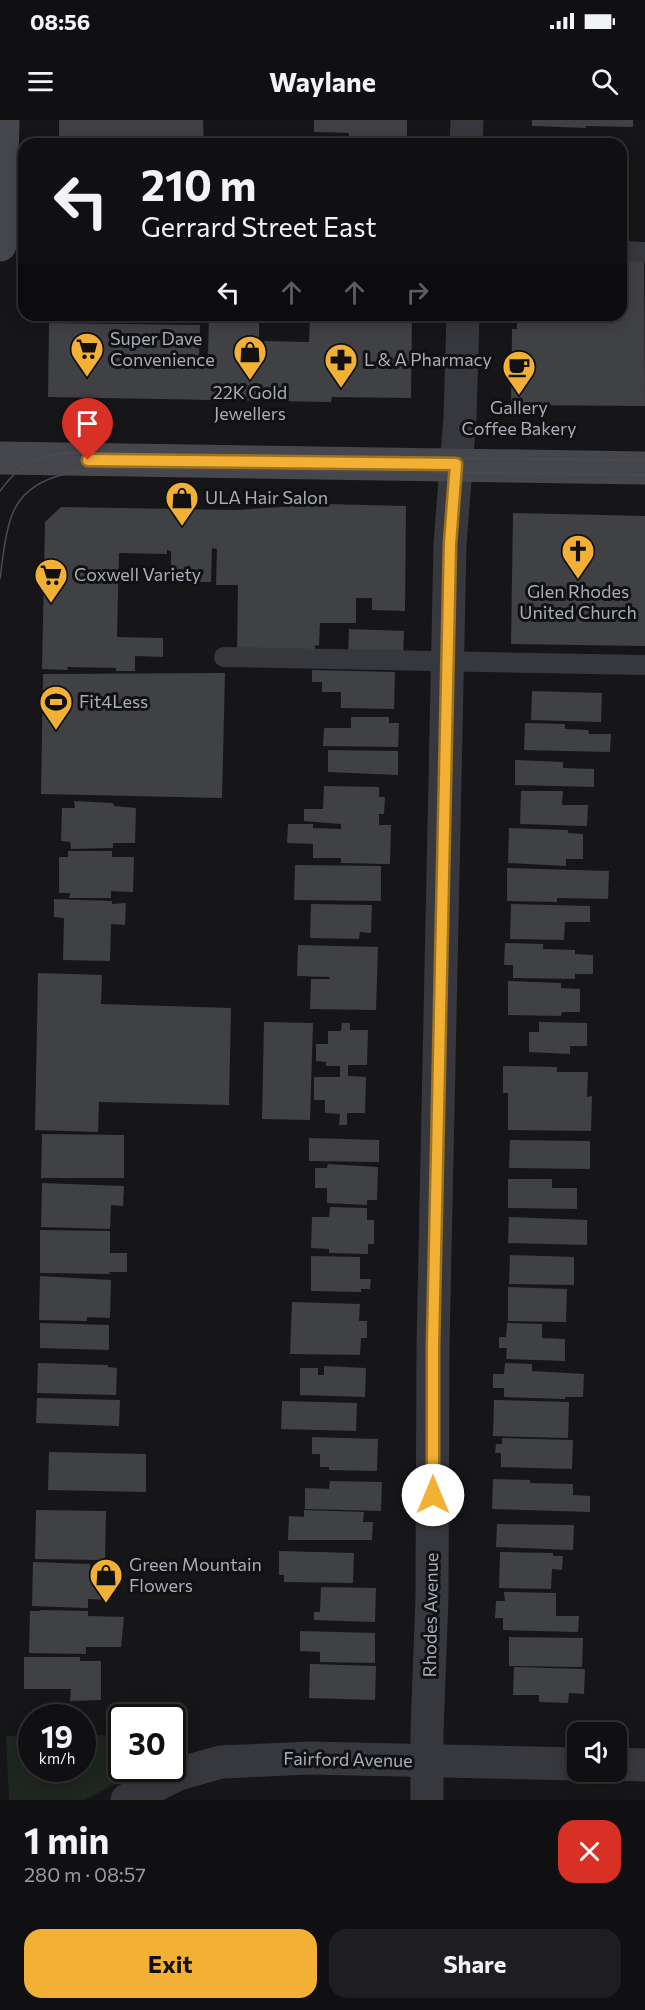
<!DOCTYPE html>
<html lang="en">
<head>
<meta charset="utf-8">
<style>
	:root { --surface:#101012; --page:#1e1e20; --text:#f1f3f6; --muted:#9c9d9f; --line:#303032; --accent:#f2b134 }
	body { margin:0; font-family:Commissioner,sans-serif; background:var(--page); color:var(--text); height:100vh; display:flex; flex-direction:column; font-size:22px; white-space:nowrap }
	* { box-sizing:border-box; margin:0 }
	p { font-size:20px; color:var(--muted) }
	.icon { flex:none; width:33px; height:33px; fill:none; stroke:currentColor; stroke-width:2; stroke-linecap:round; stroke-linejoin:round }
	.map { position:relative; height:1680px; overflow:hidden }
	.sheet { display:flex; flex-direction:column; background:var(--surface); flex:1 }
	.sheet>* { flex:none }
	.banner { position:absolute; left:18px; top:18px; width:609px; height:183px; border-radius:18px; box-shadow:0 3px 15px #0003,0 0 0 2px var(--line); background:#101012; color:var(--text); overflow:hidden }
	.fabs { position:absolute; left:567px; top:1602px; display:grid; gap:12px }
	.fabs a { display:grid; place-items:center; width:60px; height:60px; border-radius:12px; background:var(--surface); box-shadow:0 3px 15px #0003,0 0 0 2px var(--line); font-size:30px }
	.speed { position:absolute; left:18px; top:1584px; display:flex; gap:12px; font-size:30px; font-weight:700; text-align:center }
	.speed>* { display:grid; place-content:center; width:78px; height:78px; border-radius:50%; background:var(--surface); box-shadow:0 3px 15px #0003,0 0 0 2px var(--line); line-height:1 }
	.speed small { font-size:15px; font-weight:400 }
	.speed .limit { border:3px solid #111; border-radius:9px; background:#fff; color:#111 }
	.pin { position:absolute; display:grid; place-items:center; width:51px; height:51px; color:#fff; margin:-62px -26px; border-radius:50% 50% 50% 0; rotate:-45deg; box-shadow:0 0 6px #0007 }
	.pin .icon { rotate:45deg }
	.me { position:absolute; width:66px; margin:-33px; rotate:0deg; stroke-linejoin:round; filter:drop-shadow(0 0 4px #0008) }
	.turn { display:flex; align-items:center; gap:21px; height:126px; padding:0 24px; font-size:27px }
	.turn .icon { width:78px; height:78px; stroke-width:2.5 }
	.turn b { display:block; font-size:42px; line-height:51px }
	.lanes { display:flex; align-items:center; height:57px; padding:0 24px; background:#0003; justify-content:center; gap:30px; direction:ltr }
	.lanes .off { opacity:.35 }
	.round { display:grid; place-items:center; flex:none; width:63px; height:63px; border-radius:18px; background:var(--page) }
	.overview { display:flex; align-items:center; justify-content:space-between; height:102px; padding:0 24px }
	h1 { font-size:36px; font-weight:700; line-height:45px }
	.action { display:flex; gap:12px; margin-top:auto; padding:12px 24px }
	.action a { flex:1; height:69px; border-radius:18px; background:var(--accent); color:#111; font-size:24px; font-weight:700; line-height:69px; text-align:center }
	.action a+a { background:var(--page); color:var(--text) }
	.status { display:flex; justify-content:space-between; align-items:center; height:42px; padding:0 30px; background:var(--surface); direction:ltr }
	.status svg { height:16px; fill:currentColor }
	header { display:flex; justify-content:space-between; align-items:center; height:78px; padding:0 24px; background:var(--surface); font-size:27px; font-weight:700 }
	.map>svg:first-child { display:block }
	.green { fill:#1e261f }
	.building { fill:#404145 }
	.lines { fill:none; stroke-linecap:round; stroke-linejoin:round }
	.lane { stroke:#37383d; stroke-width:20 }
	.street { stroke:#37383d; stroke-width:33 }
	.secondary { stroke:#45474d; stroke-width:33 }
	.tram { stroke:#4a4c52; stroke-width:1.5 }
	.route-casing { stroke:#9d7322; stroke-width:15 }
	.route { stroke:#f2b134; stroke-width:10 }
	.labels { text-anchor:middle; stroke-width:6; stroke-linejoin:round; paint-order:stroke }
	.poi-label { font-size:18px; fill:#a8adb8; stroke:#111113; text-anchor:start }
	.street-label { font-size:18px; fill:#a8adb8; stroke:#111113 }
</style>
</head>
<body>
<div class="status"><b>08:56</b><svg viewBox="0 0 49 12"><path d="M0 12V9h3v3zM5 12V6h3v6zM10 12V3h3v9zM15 12V0h3v12zM26 1h20v11H26zM47 4h2v5h-2z"/></svg></div>
<header><svg class="icon" aria-label="menu" viewBox="0 0 24 24"><path d="M4 6h16M4 12h16M4 18h16"/></svg>Waylane<svg class="icon" aria-label="search" viewBox="0 0 24 24"><circle cx="10" cy="10" r="6"/><path d="M15 15l6 6"/></svg></header>
<div class="map">
<svg width="645" height="1680" viewBox="0 0 645 1680">
	<rect width="100%" height="100%" fill="#161618"/>
	<!-- green -->
	<polygon class="green" points="83,1615 121,1615 122,1648 142,1649 85,1680 9,1680 6,1616 31,1616 32,1648 82,1648"/>
	<!-- building -->
	<g class="building">
		<polygon points="59,0 203,0 204,24 59,24"/>
		<polygon points="314,0 407,0 407,18 396,18 396,20 349,19 349,13 314,12"/>
		<polygon points="532,0 633,0 633,7 586,6 586,8 532,6"/>
		<polygon points="621,139 644,140 645,286 511,285 512,209 517,209 517,195 540,195 540,199 568,200 568,196 621,195"/>
		<polygon points="209,195 259,195 259,237 263,236 264,221 309,222 310,195 412,195 411,278 332,277 331,282 48,277 49,203 200,205 199,236 208,236"/>
		<polygon points="324,384 406,386 405,491 372,490 372,478 356,478 356,503 320,503 319,526 315,525 315,534 237,533 238,465 216,465 217,429 212,428 211,462 171,462 171,431 167,430 167,434 119,433 117,517 163,518 163,537 135,536 135,551 116,551 116,548 67,547 68,550 42,549 45,402 61,387 236,390"/>
		<polygon points="513,393 645,396 645,526 511,524"/>
		<polygon points="349,509 404,511 403,538 348,537"/>
		<polygon points="312,550 395,552 394,589 341,588 341,572 322,572 322,562 312,562"/>
		<polygon points="225,553 222,678 41,674 43,554"/>
		<polygon points="532,571 602,573 601,602 531,600"/>
		<polygon points="351,597 389,597 389,603 399,603 398,627 323,626 324,608 351,608"/>
		<polygon points="525,603 565,604 565,609 588,610 589,614 611,614 610,632 524,630"/>
		<polygon points="328,630 398,631 398,655 328,652"/>
		<polygon points="515,640 563,642 563,648 594,649 594,667 515,665"/>
		<polygon points="324,666 379,667 379,677 385,677 384,694 379,694 379,705 391,705 390,744 341,743 341,738 313,738 313,724 287,723 288,704 313,704 313,708 341,709 341,704 304,701 304,689 323,689"/>
		<polygon points="521,671 563,671 562,685 588,685 587,706 520,704"/>
		<polygon points="74,681 113,683 114,686 136,688 135,723 113,723 113,728 71,729 70,722 61,721 62,688 75,688"/>
		<polygon points="509,708 568,710 568,713 583,714 583,739 566,739 566,746 508,743"/>
		<polygon points="68,731 112,731 112,737 134,737 133,772 111,771 111,778 69,778 70,773 59,773 59,737 68,737"/>
		<polygon points="295,745 381,746 381,781 294,780"/>
		<polygon points="507,748 609,751 608,779 557,778 557,782 507,781"/>
		<polygon points="54,779 112,781 112,784 126,783 125,805 111,804 110,841 63,840 64,798 54,797"/>
		<polygon points="311,784 372,785 371,813 360,812 359,819 310,818"/>
		<polygon points="511,784 590,786 590,802 565,802 564,820 510,819"/>
		<polygon points="505,823 543,824 543,829 575,830 575,834 593,835 593,854 575,854 575,859 513,858 513,845 504,845"/>
		<polygon points="298,825 378,827 376,890 310,889 311,859 330,859 329,857 297,856"/>
		<polygon points="38,853 102,855 101,884 231,888 229,985 99,982 98,1012 35,1010"/>
		<polygon points="508,861 561,863 561,868 580,869 580,892 562,892 561,896 508,895"/>
		<polygon points="264,902 313,903 310,1000 262,999"/>
		<polygon points="539,902 587,903 587,926 570,926 570,934 529,932 529,912 539,912"/>
		<polygon points="342,903 350,903 350,910 368,910 367,945 348,945 348,956 366,957 365,993 347,993 347,1005 339,1005 340,994 325,993 325,980 314,980 314,957 340,957 340,946 326,946 326,942 316,941 316,924 328,924 328,911 341,911"/>
		<polygon points="503,946 557,947 557,952 588,952 587,977 592,976 591,1011 508,1010 508,973 503,973"/>
		<polygon points="42,1014 124,1015 124,1058 41,1058"/>
		<polygon points="309,1018 379,1020 379,1042 309,1041"/>
		<polygon points="510,1020 590,1021 590,1049 509,1048"/>
		<polygon points="328,1044 378,1047 377,1080 367,1080 367,1085 327,1083 327,1068 315,1068 315,1048 327,1048"/>
		<polygon points="508,1059 552,1059 552,1068 577,1068 577,1089 508,1088"/>
		<polygon points="42,1063 124,1066 123,1086 111,1085 110,1109 41,1107"/>
		<polygon points="330,1087 367,1088 367,1100 374,1100 374,1124 368,1124 368,1134 329,1133 329,1129 311,1128 312,1097 329,1097"/>
		<polygon points="509,1097 587,1100 587,1125 508,1123"/>
		<polygon points="40,1110 110,1111 110,1133 127,1133 127,1152 109,1152 110,1154 40,1153"/>
		<polygon points="510,1135 574,1137 574,1165 509,1164"/>
		<polygon points="311,1136 360,1137 360,1159 371,1159 370,1169 361,1169 361,1172 311,1171"/>
		<polygon points="40,1156 111,1160 110,1198 87,1197 87,1201 39,1200"/>
		<polygon points="508,1167 567,1169 566,1202 508,1201"/>
		<polygon points="292,1182 360,1184 359,1201 367,1201 367,1218 361,1218 360,1235 290,1234"/>
		<polygon points="40,1203 109,1205 109,1230 40,1228"/>
		<polygon points="507,1203 542,1204 542,1218 565,1219 565,1241 506,1239 507,1228 499,1228 499,1217 506,1217"/>
		<polygon points="38,1243 108,1245 108,1247 117,1248 116,1275 37,1273"/>
		<polygon points="505,1243 532,1244 532,1251 584,1254 583,1277 565,1277 565,1279 504,1277 504,1268 493,1268 493,1254 504,1254"/>
		<polygon points="324,1246 366,1248 365,1277 300,1275 300,1248 318,1248 318,1255 324,1255"/>
		<polygon points="37,1278 120,1280 119,1306 36,1303"/>
		<polygon points="494,1280 569,1282 568,1318 493,1316"/>
		<polygon points="282,1281 357,1283 356,1311 281,1309"/>
		<polygon points="312,1317 378,1319 377,1351 329,1350 329,1347 320,1347 320,1334 312,1334"/>
		<polygon points="502,1318 573,1320 572,1349 501,1347 501,1333 495,1333 496,1324 502,1324"/>
		<polygon points="49,1332 146,1334 146,1372 48,1370"/>
		<polygon points="493,1359 530,1360 530,1363 573,1364 573,1375 590,1376 590,1392 492,1389"/>
		<polygon points="330,1361 382,1362 381,1391 305,1389 305,1368 329,1369"/>
		<polygon points="36,1390 106,1391 105,1440 35,1439"/>
		<polygon points="304,1390 364,1392 363,1402 373,1402 372,1420 288,1420 289,1396 304,1397"/>
		<polygon points="497,1404 574,1405 573,1430 496,1427"/>
		<polygon points="279,1431 354,1433 353,1463 284,1462 284,1455 279,1455"/>
		<polygon points="500,1432 553,1433 553,1436 563,1436 562,1450 552,1449 551,1469 499,1468"/>
		<polygon points="33,1442 90,1444 90,1448 111,1449 111,1480 88,1479 88,1488 32,1486"/>
		<polygon points="321,1467 376,1468 375,1502 314,1500 314,1492 320,1492"/>
		<polygon points="504,1472 556,1473 556,1496 579,1496 578,1512 503,1510 503,1498 495,1498 496,1481 505,1481"/>
		<polygon points="41,1490 88,1491 88,1496 124,1497 121,1527 86,1527 86,1534 29,1533 30,1491 40,1491"/>
		<polygon points="300,1511 375,1513 375,1543 320,1542 320,1532 300,1531"/>
		<polygon points="509,1517 583,1518 582,1547 509,1546"/>
		<polygon points="24,1537 80,1537 80,1541 101,1541 101,1580 70,1581 71,1569 24,1569"/>
		<polygon points="310,1544 376,1546 375,1580 309,1578"/>
		<polygon points="514,1547 585,1549 584,1574 569,1573 568,1583 539,1582 539,1575 513,1575"/>
	</g>
	<g class="lines">
		<!-- lane -->
		<g class="lane">
			<polyline points="621,131 645,132"/>
			<polyline points="224,537 645,545"/>
		</g>
		<!-- street -->
		<g class="street">
			<polyline points="466,24 467,0"/>
			<polyline points="616,1644 645,1645"/>
			<polyline points="127,1680 178,1654 221,1642 310,1638 578,1644"/>
			<polyline points="427,1680 427,1611 432,1477 433,1226 450,424 460,297 463,195"/>
		</g>
		<!-- secondary -->
		<g class="secondary">
			<polyline points="0,125 3,0"/>
			<polyline points="0,338 645,348"/>
		</g>
		<!-- tram -->
		<g class="tram">
			<path d="M0,371C24,338 40,335 80,332L324,337L645,340"/>
			<path d="M0,459C3,438 4,416 12,395C28,352 81,350 120,348L645,355"/>
		</g>
	</g>
	<g class="lines">
		<!-- route casing -->
		<g class="route-casing">
			<polyline id="route" points="88,340 456,344 450,424 433,1226 433,1375"/>
		</g>
		<!-- route -->
		<use href="#route" class="route"/>
	</g>
	<!-- icons -->
	<defs>
		<g id="supermarket-pin" transform="scale(1.725)"><path d="M0 17L-7.5 6A9.5 9.5 0 1 1 7.5 6Z" fill="#f2b134" stroke="#111113"/><path d="M-6-5.5h2.5l.6 2H6L4.5 2H-2.5L-4.4-4H-6ZM-1.5 3.2a1.3 1.3 0 1 0 .1 0ZM3 3.2a1.3 1.3 0 1 0 .1 0Z" fill="#111"/></g>
		<g id="shop-pin" transform="scale(1.725)"><path d="M0 17L-7.5 6A9.5 9.5 0 1 1 7.5 6Z" fill="#f2b134" stroke="#111113"/><path d="M-5-2.5h2.3a2.7 3.5 0 0 1 5.4 0H5L5.5 6h-11ZM-1.5-2.5h3a1.5 2.3 0 0 0-3 0Z" fill="#111"/></g>
		<g id="pharmacy-pin" transform="scale(1.725)"><path d="M0 17L-7.5 6A9.5 9.5 0 1 1 7.5 6Z" fill="#f2b134" stroke="#111113"/><path d="M-2-6h4v4h4v4h-4v4h-4v-4h-4v-4h4Z" fill="#111"/></g>
		<g id="cafe-pin" transform="scale(1.725)"><path d="M0 17L-7.5 6A9.5 9.5 0 1 1 7.5 6Z" fill="#f2b134" stroke="#111113"/><path d="M-5.5-4.5H6V0H3Q3 3.5 0 3.5H-2.5Q-5.5 3.5-5.5 0ZM3-3.2v2h1.7v-2ZM-6 4.5H4V6H-6Z" fill="#111"/></g>
		<g id="church-pin" transform="scale(1.725)"><path d="M0 17L-7.5 6A9.5 9.5 0 1 1 7.5 6Z" fill="#f2b134" stroke="#111113"/><path d="M-1.2-6h2.4v3.5h3.3v2.4h-3.3V6h-2.4V-.1h-3.3v-2.4h3.3Z" fill="#111"/></g>
		<g id="stadium-pin" transform="scale(1.725)"><path d="M0 17L-7.5 6A9.5 9.5 0 1 1 7.5 6Z" fill="#f2b134" stroke="#111113"/><path d="M0-5a6.5 5 0 1 0 0 10a6.5 5 0 1 0 0-10ZM-3.5-1.8h7v3.6h-7Z" fill="#111"/></g>
	</defs>
	<g fill-rule="evenodd">
		<use href="#supermarket-pin" x="87" y="229"/>
		<use href="#shop-pin" x="250" y="232"/>
		<use href="#pharmacy-pin" x="341" y="240"/>
		<use href="#cafe-pin" x="519" y="247"/>
		<use href="#shop-pin" x="182" y="378"/>
		<use href="#church-pin" x="578" y="431"/>
		<use href="#supermarket-pin" x="51" y="455"/>
		<use href="#stadium-pin" x="56" y="582"/>
		<use href="#shop-pin" x="106" y="1455"/>
	</g>
	<g class="labels">
		<!-- poi labels -->
		<g class="poi-label">
			<text x="110" y="225">Super Dave<tspan x="110" dy="21">Convenience</tspan></text>
			<text x="364" y="246">L &amp; A Pharmacy</text>
			<text x="250" y="279" text-anchor="middle">22K Gold<tspan x="250" dy="21">Jewellers</tspan></text>
			<text x="519" y="294" text-anchor="middle">Gallery<tspan x="519" dy="21">Coffee Bakery</tspan></text>
			<text x="205" y="384">ULA Hair Salon</text>
			<text x="74" y="461">Coxwell Variety</text>
			<text x="578" y="478" text-anchor="middle">Glen Rhodes<tspan x="578" dy="21">United Church</tspan></text>
			<text x="79" y="588">Fit4Less</text>
			<text x="129" y="1451">Green Mountain<tspan x="129" dy="21">Flowers</tspan></text>
		</g>
		<!-- street labels -->
		<g class="street-label">
			<text transform="translate(431 1495) rotate(-89)" y="6">Rhodes Avenue</text>
			<text transform="translate(348 1640) rotate(1)" y="6">Fairford Avenue</text>
		</g>
	</g>
</svg>
<div class="fabs">
<a><svg class="icon" aria-label="sound" viewBox="0 0 24 24"><path d="M4 9h4l5-4v14l-5-4H4zM17 9q2 3 0 6"/></svg></a>
</div>
<div class="speed"><div>19<small>km/h</small></div><div class="limit">30</div></div>
<div class="pin" style="left:88px;top:340px;background:#d93025"><svg class="icon" aria-label="arrive" viewBox="0 0 24 24"><path d="M6 21V4h12l-3 4 3 4H6"/></svg></div>
<svg class="me" style="left:433px;top:1375px" viewBox="-20 -20 40 40"><circle r="19" fill="#fff"/><path d="M0-13L10 11 0 6-10 11z" fill="#f2b134"/></svg>
<div class="banner">
<div class="turn"><svg class="icon" aria-label="left" viewBox="0 0 24 24"><path d="M17 20v-9H6M10 6l-5 5 5 5"/></svg><div><b>210 m</b>Gerrard Street East</div></div>
<div class="lanes"><svg class="icon" aria-label="left" viewBox="0 0 24 24"><path d="M17 20v-9H6M10 6l-5 5 5 5"/></svg><svg class="icon off" aria-label="ahead" viewBox="0 0 24 24"><path d="M12 20V5M6 11l6-6 6 6"/></svg><svg class="icon off" aria-label="ahead" viewBox="0 0 24 24"><path d="M12 20V5M6 11l6-6 6 6"/></svg><svg class="icon off" aria-label="right" viewBox="0 0 24 24"><path d="M7 20v-9h11M14 6l5 5-5 5"/></svg></div>
</div>
</div>
<section class="sheet">
<div class="overview"><div><h1>1 min</h1><p>280 m · 08:57</p></div><a class="round" style="background:#d93025;color:#fff"><svg class="icon" aria-label="close" viewBox="0 0 24 24"><path d="M6 6l12 12M18 6L6 18"/></svg></a></div>
<div class="action"><a>Exit</a><a>Share</a></div>
</section>
</body>
</html>
